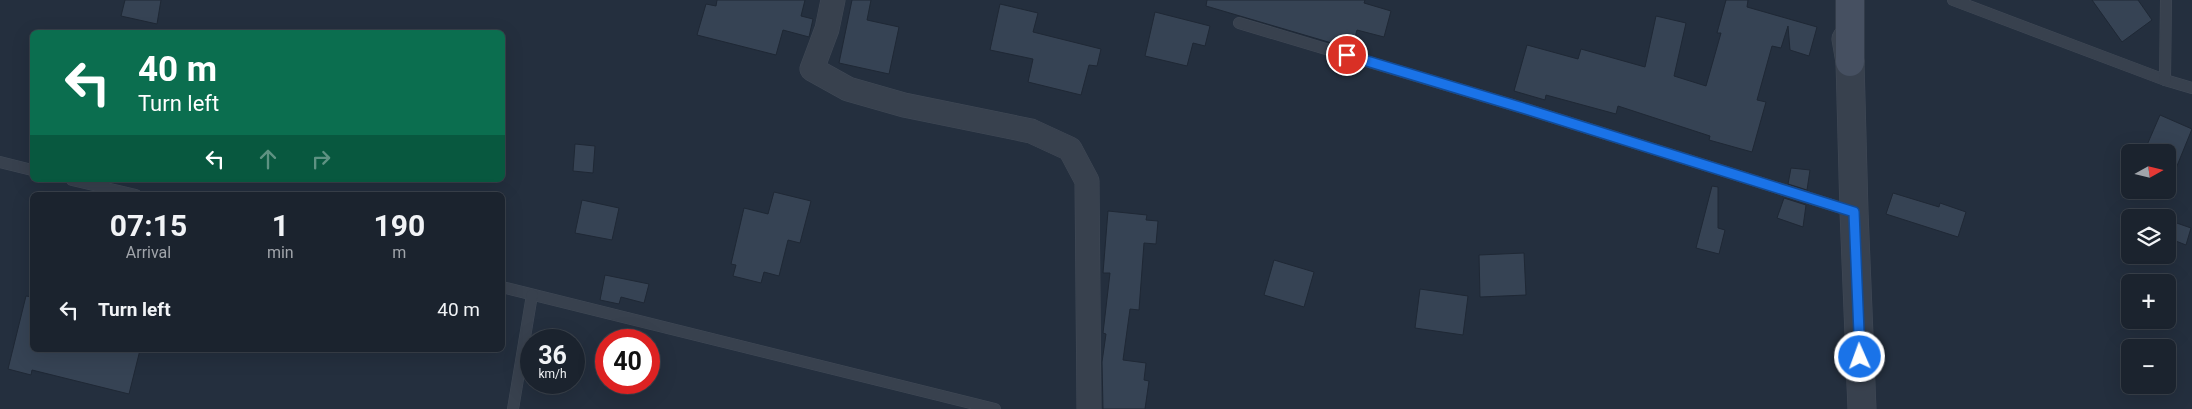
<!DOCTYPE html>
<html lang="en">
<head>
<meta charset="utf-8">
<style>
	:root { --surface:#1b232e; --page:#242b36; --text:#f1f3f6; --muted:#a0a4aa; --line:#39404a }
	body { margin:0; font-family:Roboto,sans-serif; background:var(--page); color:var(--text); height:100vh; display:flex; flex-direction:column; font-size:19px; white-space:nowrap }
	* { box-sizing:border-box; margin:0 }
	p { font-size:16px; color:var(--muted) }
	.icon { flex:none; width:28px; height:28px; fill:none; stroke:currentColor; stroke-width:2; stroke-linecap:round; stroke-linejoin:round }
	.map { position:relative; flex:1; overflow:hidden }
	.sheet { position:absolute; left:30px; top:192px; width:475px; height:160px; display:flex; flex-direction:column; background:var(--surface); border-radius:8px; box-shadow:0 5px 20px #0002,0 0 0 1px var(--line) }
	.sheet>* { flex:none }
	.banner { position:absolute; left:30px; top:30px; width:475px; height:152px; border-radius:8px; box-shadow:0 5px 20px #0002,0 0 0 1px var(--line); background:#0b6e4f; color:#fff; overflow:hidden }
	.needle { width:32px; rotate:82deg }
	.fabs { position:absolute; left:2121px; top:144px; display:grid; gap:10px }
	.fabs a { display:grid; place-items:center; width:55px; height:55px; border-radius:8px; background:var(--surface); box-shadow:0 5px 20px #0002,0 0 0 1px var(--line); font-size:25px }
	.speed { position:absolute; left:520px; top:329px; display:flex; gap:10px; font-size:25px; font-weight:700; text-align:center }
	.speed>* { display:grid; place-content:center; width:65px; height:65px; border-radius:50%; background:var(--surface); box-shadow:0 5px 20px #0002,0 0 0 1px var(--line); line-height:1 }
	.speed small { font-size:12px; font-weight:400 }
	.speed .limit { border:8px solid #d22; background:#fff; color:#111 }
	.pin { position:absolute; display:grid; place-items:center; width:42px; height:42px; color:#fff; margin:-21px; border:2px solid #fff; border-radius:50%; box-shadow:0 1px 5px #0007 }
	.me { position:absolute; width:55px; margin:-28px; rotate:358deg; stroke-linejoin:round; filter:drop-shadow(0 0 4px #0008) }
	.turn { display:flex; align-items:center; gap:18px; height:105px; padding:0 25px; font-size:22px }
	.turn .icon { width:65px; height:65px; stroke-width:2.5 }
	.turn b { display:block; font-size:35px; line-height:42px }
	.lanes { display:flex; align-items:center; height:48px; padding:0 25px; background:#0003; justify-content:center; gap:25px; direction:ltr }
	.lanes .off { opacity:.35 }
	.eta { display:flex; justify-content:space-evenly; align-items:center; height:85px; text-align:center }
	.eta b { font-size:30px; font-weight:700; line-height:35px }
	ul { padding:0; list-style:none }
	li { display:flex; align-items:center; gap:15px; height:65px; padding:0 25px }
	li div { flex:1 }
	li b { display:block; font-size:19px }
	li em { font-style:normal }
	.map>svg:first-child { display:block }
	.building { fill:#364354; stroke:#1f2835 }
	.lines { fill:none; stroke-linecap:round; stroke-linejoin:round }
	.service-casing { stroke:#414a57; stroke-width:12 }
	.minor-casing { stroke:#414a57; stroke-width:25 }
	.tertiary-casing { stroke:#414a57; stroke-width:29 }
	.secondary-casing { stroke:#414a57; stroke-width:29 }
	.service { stroke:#38414e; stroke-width:11 }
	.minor { stroke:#38414e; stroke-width:24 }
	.tertiary { stroke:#38414e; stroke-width:28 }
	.secondary { stroke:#465061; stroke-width:28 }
	.route-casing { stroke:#114b97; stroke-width:12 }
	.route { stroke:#1a73e8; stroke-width:9 }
</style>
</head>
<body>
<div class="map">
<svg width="2192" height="409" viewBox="0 0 2192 409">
	<rect width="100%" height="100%" fill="#242f3e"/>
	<!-- building -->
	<g class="building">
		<polygon points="125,0 161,0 157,24 121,16"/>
		<polygon points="717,0 805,0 801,16 813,19 809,37 783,30 776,55 697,35 706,4 716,6"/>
		<polygon points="852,0 871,0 867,20 899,27 889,74 839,63"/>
		<polygon points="1207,0 1365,0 1364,3 1391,11 1384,37 1357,30 1352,49 1206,6"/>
		<polygon points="1726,0 1748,0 1747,7 1817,27 1809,56 1790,50 1788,26 1781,48 1772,46 1757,100 1766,102 1752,152 1709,140 1710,136 1618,106 1616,114 1546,95 1545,100 1514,91 1527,45 1578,59 1581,49 1645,67 1656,16 1686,23 1674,76 1706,86 1721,33 1717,33"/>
		<polygon points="2092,0 2138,0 2152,20 2122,42"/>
		<polygon points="1000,4 1038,13 1033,32 1101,49 1097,66 1089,65 1081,95 1028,82 1033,59 990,50"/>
		<polygon points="1155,12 1210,26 1205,46 1193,43 1187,66 1145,56"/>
		<polygon points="2160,115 2192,129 2168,188 2168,152 2144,152"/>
		<polygon points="575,144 595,146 593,173 573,171"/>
		<polygon points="1791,168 1810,170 1807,190 1788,184"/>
		<polygon points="1712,186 1718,187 1718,228 1725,230 1719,254 1696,248"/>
		<polygon points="774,192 811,201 800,243 788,240 779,276 764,272 761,283 733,276 736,265 731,264 744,208 768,214"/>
		<polygon points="1893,193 1939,207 1940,203 1966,212 1958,237 1886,214"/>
		<polygon points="1784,198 1806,205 1803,227 1777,218"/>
		<polygon points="582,200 619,208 612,240 575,233"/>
		<polygon points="1108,211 1147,215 1146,220 1158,221 1156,244 1144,243 1139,310 1130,309 1123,360 1146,363 1144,380 1149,381 1145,409 1103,409 1102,362 1106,334 1103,333 1110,273 1103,273"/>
		<polygon points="2168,220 2191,228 2186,245 2168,238"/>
		<polygon points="1524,253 1526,295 1480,297 1479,255"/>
		<polygon points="1274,260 1314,272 1304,307 1264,295"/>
		<polygon points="605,275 649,284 644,303 621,297 619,304 600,300"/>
		<polygon points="1420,289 1468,296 1463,335 1415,328"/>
		<polygon points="26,296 32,297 32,350 140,350 129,394 32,370 31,375 8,369"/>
	</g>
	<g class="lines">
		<!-- service casing -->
		<g class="service-casing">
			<g id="service">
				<polyline points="1953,0 2165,80 2192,88"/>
				<polyline points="1239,23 1526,109 1854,212"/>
				<polyline points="2165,80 2166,0"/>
				<polyline points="0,162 32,170"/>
				<polyline points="72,180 136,195"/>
				<polyline points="502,287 995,409"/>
				<polyline points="513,409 532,295"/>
			</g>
		</g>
		<!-- minor casing -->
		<g class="minor-casing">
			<polyline id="minor" points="833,0 827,29 812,69 848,89 904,105 1031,131 1070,149 1087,181 1089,409"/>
		</g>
		<!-- tertiary casing -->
		<g class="tertiary-casing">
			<polyline id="tertiary" points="1846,39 1850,62 1854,212 1862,409"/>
		</g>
		<!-- secondary casing -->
		<g class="secondary-casing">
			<polyline id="secondary" points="1850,62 1850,0"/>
		</g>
		<!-- service -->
		<use href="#service" class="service"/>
		<!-- minor -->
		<use href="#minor" class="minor"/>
		<!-- tertiary -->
		<use href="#tertiary" class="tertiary"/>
		<!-- secondary -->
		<use href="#secondary" class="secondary"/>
	</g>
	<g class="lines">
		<!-- route casing -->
		<g class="route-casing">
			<polyline id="route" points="1347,55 1526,109 1854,212 1860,357"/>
		</g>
		<!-- route -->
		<use href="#route" class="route"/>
	</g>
</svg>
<div class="fabs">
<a><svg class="needle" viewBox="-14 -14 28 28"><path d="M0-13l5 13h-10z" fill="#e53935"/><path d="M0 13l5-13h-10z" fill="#a0a4aa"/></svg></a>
<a><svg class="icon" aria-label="layers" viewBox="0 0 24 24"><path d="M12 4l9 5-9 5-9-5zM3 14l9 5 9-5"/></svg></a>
<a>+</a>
<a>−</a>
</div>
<div class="speed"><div>36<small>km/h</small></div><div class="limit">40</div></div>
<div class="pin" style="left:1347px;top:55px;background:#d93025"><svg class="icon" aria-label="arrive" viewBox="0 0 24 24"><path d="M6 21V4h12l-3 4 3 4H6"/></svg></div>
<svg class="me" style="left:1860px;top:357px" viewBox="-20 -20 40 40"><circle r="17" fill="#1a73e8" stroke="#fff" stroke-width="3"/><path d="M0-11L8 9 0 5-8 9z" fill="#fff"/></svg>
<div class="banner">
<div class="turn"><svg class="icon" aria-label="left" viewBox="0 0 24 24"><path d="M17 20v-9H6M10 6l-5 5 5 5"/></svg><div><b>40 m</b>Turn left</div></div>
<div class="lanes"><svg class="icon" aria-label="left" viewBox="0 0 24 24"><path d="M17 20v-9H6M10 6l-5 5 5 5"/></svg><svg class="icon off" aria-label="ahead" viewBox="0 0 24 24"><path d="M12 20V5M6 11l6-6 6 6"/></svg><svg class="icon off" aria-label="right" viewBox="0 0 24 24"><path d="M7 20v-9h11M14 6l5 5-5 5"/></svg></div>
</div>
<section class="sheet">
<div class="eta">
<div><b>07:15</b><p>Arrival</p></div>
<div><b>1</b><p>min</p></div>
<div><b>190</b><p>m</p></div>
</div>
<ul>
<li><svg class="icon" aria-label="left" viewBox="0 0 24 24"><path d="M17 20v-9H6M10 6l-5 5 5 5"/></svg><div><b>Turn left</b></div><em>40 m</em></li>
</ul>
</section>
</div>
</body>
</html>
